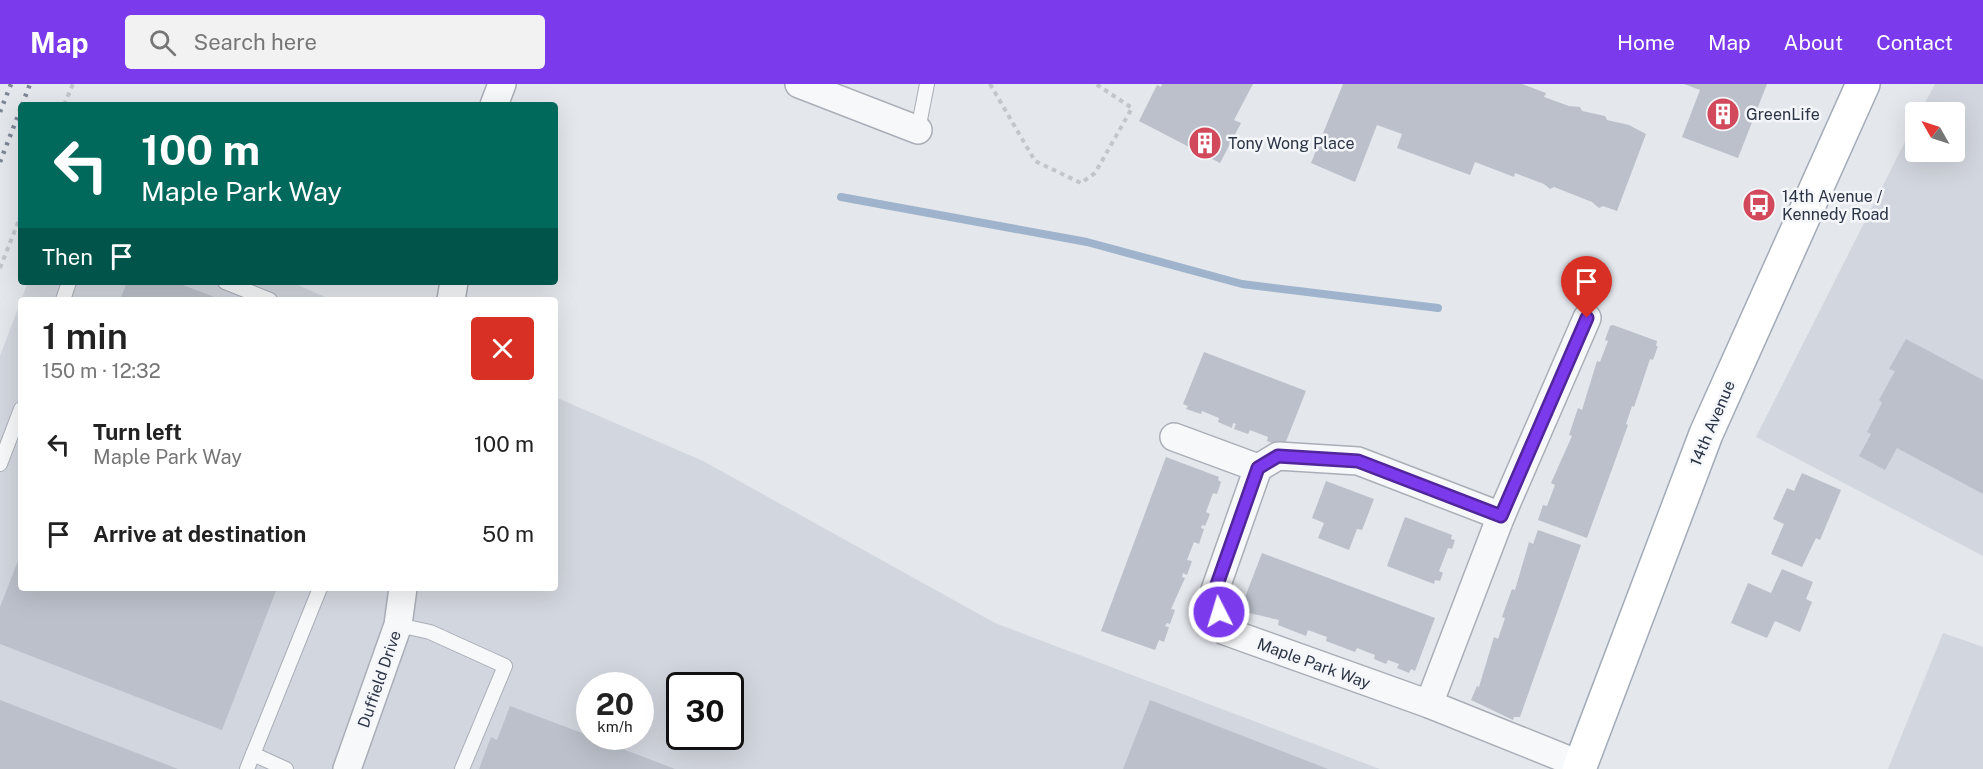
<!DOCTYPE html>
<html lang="en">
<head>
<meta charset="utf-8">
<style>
	:root { --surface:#fff; --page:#f2f2f2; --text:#222; --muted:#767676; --accent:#7c3aed }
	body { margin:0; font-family:"Public Sans",sans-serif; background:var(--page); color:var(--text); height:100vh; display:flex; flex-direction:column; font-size:22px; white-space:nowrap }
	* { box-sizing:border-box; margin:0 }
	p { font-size:20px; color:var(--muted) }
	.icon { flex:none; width:33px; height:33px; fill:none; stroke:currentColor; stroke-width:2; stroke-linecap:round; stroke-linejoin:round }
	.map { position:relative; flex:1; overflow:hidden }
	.side { position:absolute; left:18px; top:213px; width:540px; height:294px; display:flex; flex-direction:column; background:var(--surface); border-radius:6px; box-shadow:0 6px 24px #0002 }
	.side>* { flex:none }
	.top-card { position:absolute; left:18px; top:18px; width:540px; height:183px; border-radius:6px; box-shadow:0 6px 24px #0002; background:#00695c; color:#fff; overflow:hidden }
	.needle { width:39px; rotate:309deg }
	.controls { position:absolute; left:1905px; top:18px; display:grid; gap:12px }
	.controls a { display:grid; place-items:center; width:60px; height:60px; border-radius:6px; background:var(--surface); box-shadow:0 6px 24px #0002; font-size:30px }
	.speed { position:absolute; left:576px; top:588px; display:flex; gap:12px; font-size:30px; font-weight:700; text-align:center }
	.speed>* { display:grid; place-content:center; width:78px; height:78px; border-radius:50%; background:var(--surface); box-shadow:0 6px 24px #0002; line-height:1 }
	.speed small { font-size:15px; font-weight:400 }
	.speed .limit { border:3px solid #111; border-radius:9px; background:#fff; color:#111 }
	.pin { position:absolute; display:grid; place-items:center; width:51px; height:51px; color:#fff; margin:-62px -26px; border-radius:50% 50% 50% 0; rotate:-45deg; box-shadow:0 0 6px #0007 }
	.pin .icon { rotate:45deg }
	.me { position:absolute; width:66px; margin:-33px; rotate:355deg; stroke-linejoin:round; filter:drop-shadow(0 0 4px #0008) }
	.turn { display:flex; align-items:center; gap:21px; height:126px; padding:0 24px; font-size:27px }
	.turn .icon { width:78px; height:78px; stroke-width:2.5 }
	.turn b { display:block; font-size:42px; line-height:51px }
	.then { display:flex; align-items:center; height:57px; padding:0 24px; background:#0003; gap:12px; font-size:22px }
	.round { display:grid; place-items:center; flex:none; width:63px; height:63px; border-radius:6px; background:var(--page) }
	.summary { display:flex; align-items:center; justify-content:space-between; height:102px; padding:0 24px }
	h1 { font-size:36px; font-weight:600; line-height:45px }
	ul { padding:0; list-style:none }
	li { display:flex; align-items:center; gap:18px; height:90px; padding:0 24px }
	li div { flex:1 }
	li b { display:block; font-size:22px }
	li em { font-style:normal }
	header { display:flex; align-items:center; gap:36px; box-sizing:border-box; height:84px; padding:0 30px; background:var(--accent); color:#fff }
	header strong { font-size:28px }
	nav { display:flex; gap:33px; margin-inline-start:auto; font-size:21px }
	.search { width:420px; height:54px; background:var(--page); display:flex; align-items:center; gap:15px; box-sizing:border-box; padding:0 21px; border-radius:6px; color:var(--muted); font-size:22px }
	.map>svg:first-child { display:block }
	.built { fill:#d2d6de; fill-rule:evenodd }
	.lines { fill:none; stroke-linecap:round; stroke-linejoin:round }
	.stream { stroke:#9fb4cc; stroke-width:8 }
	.building { fill:#bbc0ca }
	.service-casing { stroke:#a9aeb7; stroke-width:16 }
	.minor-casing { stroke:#a9aeb7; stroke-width:30 }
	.primary-casing { stroke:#a3abb8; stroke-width:36 }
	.path { stroke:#c2c5cb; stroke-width:4; stroke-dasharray:4.5 4.5; stroke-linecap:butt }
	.service { stroke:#f7f8fa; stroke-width:14 }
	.minor { stroke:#f7f8fa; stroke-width:27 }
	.primary { stroke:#fff; stroke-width:33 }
	.rail { stroke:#7d8696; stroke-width:4.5; stroke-dasharray:3 6; stroke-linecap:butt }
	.route-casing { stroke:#51269a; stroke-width:15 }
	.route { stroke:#7c3aed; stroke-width:10 }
	.labels { text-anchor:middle; stroke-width:5; stroke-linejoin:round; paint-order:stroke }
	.poi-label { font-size:16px; fill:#2b3445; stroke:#f4f6f9; text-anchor:start }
	.street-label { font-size:16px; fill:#2b3445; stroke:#f4f6f9 }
</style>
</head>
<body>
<header>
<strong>Map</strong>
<div class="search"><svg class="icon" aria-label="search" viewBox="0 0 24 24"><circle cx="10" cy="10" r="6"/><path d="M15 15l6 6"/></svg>Search here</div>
<nav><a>Home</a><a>Map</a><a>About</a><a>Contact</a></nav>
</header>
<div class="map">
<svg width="1983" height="685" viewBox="0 0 1983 685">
	<rect width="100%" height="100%" fill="#e4e7ec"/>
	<!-- built -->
	<g class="built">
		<polygon points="1935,0 1983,0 1983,472 1756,353 1915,38 1916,68 1954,68 1954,28 1920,28"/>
		<path d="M28,198H291L332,216H21V504H555V313L703,377L995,539L1380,685H0V272ZM590,602H640V652H590ZM680,602H730V652H680Z"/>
		<polygon points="1943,549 1983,563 1983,685 1888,685"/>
	</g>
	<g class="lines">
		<!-- stream -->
		<polyline class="stream" points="841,113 1087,158 1242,200 1438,224"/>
	</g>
	<!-- building -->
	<g class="building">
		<polygon points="1162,0 1253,0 1234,36 1241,39 1220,79 1139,37 1157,1 1161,3"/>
		<polygon points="1343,0 1522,0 1546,9 1544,13 1569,22 1580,23 1582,27 1605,32 1607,36 1629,41 1646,50 1617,127 1603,122 1599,124 1592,118 1554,103 1550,105 1544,100 1515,89 1514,93 1475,78 1470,91 1397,64 1402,50 1377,41 1355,98 1311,79"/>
		<polygon points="1684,0 1767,0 1738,74 1682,53 1700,6"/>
		<polygon points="127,198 175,198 222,216 120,216"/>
		<polygon points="1613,241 1657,257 1656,262 1658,262 1653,276 1650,275 1634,323 1632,322 1626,340 1628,341 1587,454 1538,436 1543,421 1547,422 1555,401 1551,399 1572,352 1569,351 1578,324 1582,326 1597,277 1600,278 1608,257 1605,256 1610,242"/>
		<polygon points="1906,255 1983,296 1983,410 1897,364 1885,386 1859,372 1871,350 1867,348 1882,319 1879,316 1895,287 1889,285"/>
		<polygon points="1204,268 1306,307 1285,360 1280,362 1267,357 1268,353 1250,346 1248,350 1234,345 1236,340 1233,339 1232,344 1218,338 1219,334 1202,327 1201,330 1186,325 1188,322 1183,320"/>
		<polygon points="1166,373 1219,393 1218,396 1221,398 1217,410 1213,409 1206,428 1210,430 1205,442 1202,441 1201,444 1204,445 1199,460 1194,458 1187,476 1192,477 1187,491 1183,489 1182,493 1185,494 1171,525 1175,526 1170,540 1167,539 1165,542 1169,543 1164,558 1159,556 1155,566 1101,547"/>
		<polygon points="1802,389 1841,406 1820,456 1816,454 1802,483 1771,470 1784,440 1773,435 1787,404 1794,407"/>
		<polygon points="1326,397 1374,415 1362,446 1357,445 1349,466 1318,454 1324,439 1312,434"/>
		<polygon points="1405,433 1452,451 1451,455 1455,456 1452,465 1448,464 1439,487 1443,489 1440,497 1435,496 1434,500 1387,482"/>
		<polygon points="1538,446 1581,461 1520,633 1514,633 1513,636 1471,616 1477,602 1479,603 1494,553 1498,555 1505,534 1502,533 1512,505 1515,506 1529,458 1533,460"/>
		<polygon points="21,469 21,504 277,504 222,646 0,560 0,523"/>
		<polygon points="1262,469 1435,534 1415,587 1411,585 1409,589 1397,584 1399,580 1388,576 1386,580 1374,575 1375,571 1357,564 1355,568 1326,557 1327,553 1308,546 1306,552 1278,541 1279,536 1245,528 1247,523 1242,521"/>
		<polygon points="1782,485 1813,498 1806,515 1812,518 1800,548 1775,537 1767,554 1731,539 1748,499 1771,509"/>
		<polygon points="0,616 178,685 0,685"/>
		<polygon points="1150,616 1328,685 1123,685"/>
		<polygon points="510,622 590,652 624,652 620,664 675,685 479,685 491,653 497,656"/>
	</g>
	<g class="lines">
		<!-- service casing -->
		<g class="service-casing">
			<g id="service">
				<polyline points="918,46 927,0"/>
				<polyline points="225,198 270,216"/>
				<polyline points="63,216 69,198"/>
				<polyline points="0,380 21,325"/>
				<polyline points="398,541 430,548 505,582 462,685"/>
				<polyline points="253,670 286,685"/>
				<polyline points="247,685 320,504"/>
			</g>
		</g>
		<!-- minor casing -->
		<g class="minor-casing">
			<g id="minor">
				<polyline points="799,0 918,46"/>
				<polyline points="494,21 502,0"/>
				<polyline points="451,216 454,198"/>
				<polyline points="1174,353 1258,384"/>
				<polyline points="1501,432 1358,377 1278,372 1258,384 1214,509 1225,547 1429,620 1581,681"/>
				<polyline points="1429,620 1501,432 1587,234"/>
				<polyline points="347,685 398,541 403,504"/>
			</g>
		</g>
		<!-- primary casing -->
		<g class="primary-casing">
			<polyline id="primary" points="1579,685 1706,350 1863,0"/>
		</g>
		<!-- path -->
		<g class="path">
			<polyline points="990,0 1035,77 1081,99 1095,89 1132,24 1096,0"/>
			<polyline points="64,21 73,0"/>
			<polyline points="0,184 21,131"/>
		</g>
		<!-- service -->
		<use href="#service" class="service"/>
		<!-- minor -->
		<use href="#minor" class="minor"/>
		<!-- primary -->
		<use href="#primary" class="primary"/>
		<!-- rail -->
		<g class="rail">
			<polyline points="22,21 30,0"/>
			<polyline points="0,28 11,0"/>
			<polyline points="0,78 21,24"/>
		</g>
	</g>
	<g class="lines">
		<!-- route casing -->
		<g class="route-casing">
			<polyline id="route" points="1219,528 1214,509 1258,384 1278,372 1358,377 1501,432 1587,234"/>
		</g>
		<!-- route -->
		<use href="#route" class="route"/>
	</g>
	<!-- icons -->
	<defs>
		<g id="building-disc" transform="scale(1.725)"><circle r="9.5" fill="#d1495b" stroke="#f4f6f9"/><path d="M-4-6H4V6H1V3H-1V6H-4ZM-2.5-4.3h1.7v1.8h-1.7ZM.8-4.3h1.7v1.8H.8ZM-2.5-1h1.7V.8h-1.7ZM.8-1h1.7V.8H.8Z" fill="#fff"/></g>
		<g id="bus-disc" transform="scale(1.725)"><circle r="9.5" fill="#d1495b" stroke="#f4f6f9"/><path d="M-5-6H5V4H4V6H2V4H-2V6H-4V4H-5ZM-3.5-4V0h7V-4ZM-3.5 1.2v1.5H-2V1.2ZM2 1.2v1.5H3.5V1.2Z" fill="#fff"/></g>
	</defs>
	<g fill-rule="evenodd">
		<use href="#building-disc" x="1723" y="30"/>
		<use href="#building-disc" x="1205" y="59"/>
		<use href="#bus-disc" x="1759" y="121"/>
	</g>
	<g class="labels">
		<!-- poi labels -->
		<g class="poi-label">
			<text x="1746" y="36">GreenLife</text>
			<text x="1228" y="65">Tony Wong Place</text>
			<text x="1782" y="118">14th Avenue /<tspan x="1782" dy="18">Kennedy Road</tspan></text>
		</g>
		<!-- street labels -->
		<g class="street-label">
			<text transform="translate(1712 339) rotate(-67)" y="6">14th Avenue</text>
			<text transform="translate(1314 579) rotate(20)" y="6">Maple Park Way</text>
			<text transform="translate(379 595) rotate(-71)" y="6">Duffield Drive</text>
		</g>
	</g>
</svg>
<div class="controls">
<a><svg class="needle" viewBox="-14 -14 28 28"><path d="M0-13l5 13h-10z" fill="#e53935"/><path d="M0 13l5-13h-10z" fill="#767676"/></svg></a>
</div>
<div class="speed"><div>20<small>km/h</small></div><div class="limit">30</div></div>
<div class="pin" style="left:1587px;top:234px;background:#d93025"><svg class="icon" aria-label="arrive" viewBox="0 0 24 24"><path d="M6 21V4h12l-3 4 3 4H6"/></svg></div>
<svg class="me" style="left:1219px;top:528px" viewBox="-20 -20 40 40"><circle r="17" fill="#7c3aed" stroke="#fff" stroke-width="3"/><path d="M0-11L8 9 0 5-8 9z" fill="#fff"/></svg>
<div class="top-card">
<div class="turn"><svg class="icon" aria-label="left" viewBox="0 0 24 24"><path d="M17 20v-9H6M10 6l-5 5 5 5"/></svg><div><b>100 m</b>Maple Park Way</div></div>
<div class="then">Then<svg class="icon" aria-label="arrive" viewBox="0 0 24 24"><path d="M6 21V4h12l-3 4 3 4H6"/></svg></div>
</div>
<section class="side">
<div class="summary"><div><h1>1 min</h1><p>150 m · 12:32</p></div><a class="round" style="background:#d93025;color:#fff"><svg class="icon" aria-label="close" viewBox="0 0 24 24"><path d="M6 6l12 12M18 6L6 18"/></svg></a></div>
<ul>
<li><svg class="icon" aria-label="left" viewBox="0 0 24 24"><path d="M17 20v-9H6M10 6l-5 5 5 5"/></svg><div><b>Turn left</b><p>Maple Park Way</p></div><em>100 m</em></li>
<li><svg class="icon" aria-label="arrive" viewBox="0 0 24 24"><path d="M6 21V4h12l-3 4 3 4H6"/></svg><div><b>Arrive at destination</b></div><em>50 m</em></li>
</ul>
</section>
</div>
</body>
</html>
